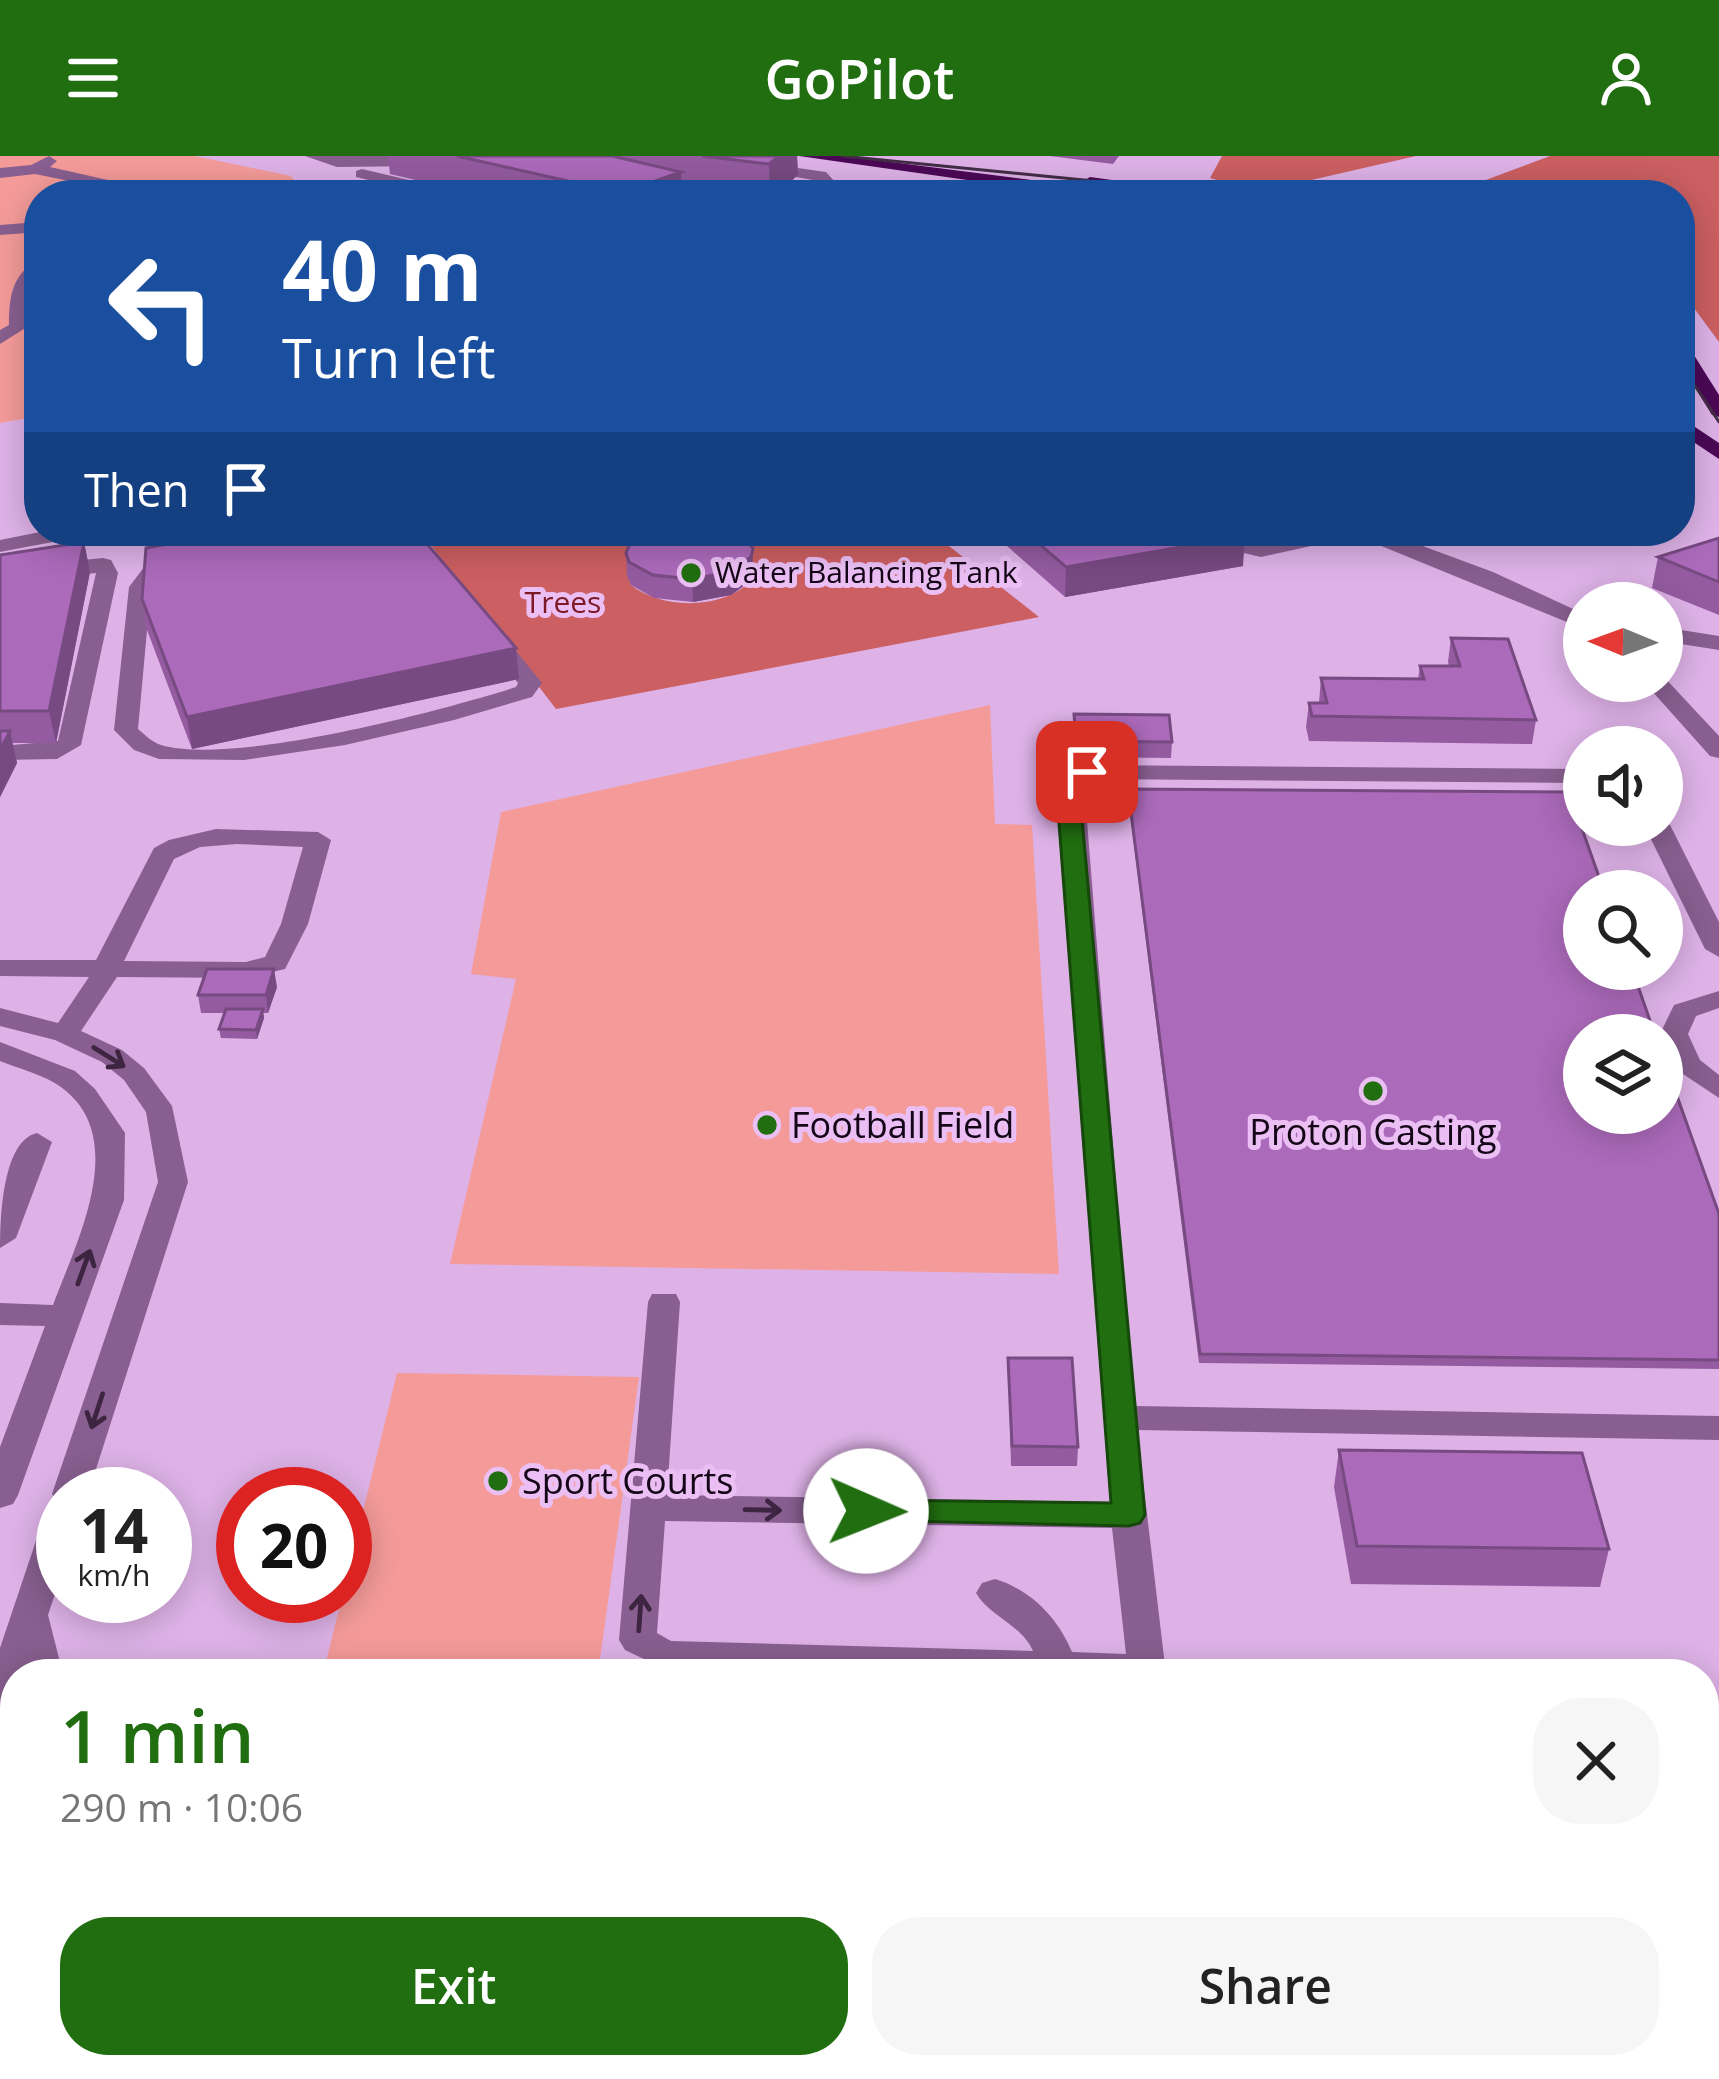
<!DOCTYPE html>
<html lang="en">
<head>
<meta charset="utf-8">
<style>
	:root { --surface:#fff; --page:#f6f6f6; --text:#222; --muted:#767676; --accent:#216e10 }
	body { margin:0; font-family:"Open Sans",sans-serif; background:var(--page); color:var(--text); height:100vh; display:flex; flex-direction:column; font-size:45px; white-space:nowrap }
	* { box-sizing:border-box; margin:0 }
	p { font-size:39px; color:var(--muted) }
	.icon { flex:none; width:66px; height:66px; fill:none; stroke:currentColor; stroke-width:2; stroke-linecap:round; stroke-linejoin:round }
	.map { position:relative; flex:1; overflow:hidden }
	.drawer { position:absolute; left:0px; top:1503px; width:1719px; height:420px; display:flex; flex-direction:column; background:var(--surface); border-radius:48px 48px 0 0; box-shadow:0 6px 30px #0003 }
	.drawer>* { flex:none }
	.hud { position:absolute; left:24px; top:24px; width:1671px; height:366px; border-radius:48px; box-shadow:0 6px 30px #0003; background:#1a4fa0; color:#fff; overflow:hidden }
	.needle { width:78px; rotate:271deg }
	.controls { position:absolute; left:1563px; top:426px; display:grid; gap:24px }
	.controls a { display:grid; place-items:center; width:120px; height:120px; border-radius:50%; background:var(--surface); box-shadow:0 6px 30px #0003; font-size:60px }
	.speed { position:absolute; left:36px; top:1311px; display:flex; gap:24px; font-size:60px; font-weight:700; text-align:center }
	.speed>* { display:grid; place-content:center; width:156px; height:156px; border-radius:50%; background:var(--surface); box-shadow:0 6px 30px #0003; line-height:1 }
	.speed small { font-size:30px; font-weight:400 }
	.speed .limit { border:18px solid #d22; background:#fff; color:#111 }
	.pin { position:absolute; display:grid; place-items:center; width:102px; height:102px; color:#fff; margin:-51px; border-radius:24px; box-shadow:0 6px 18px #0006 }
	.me { position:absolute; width:132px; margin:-66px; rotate:91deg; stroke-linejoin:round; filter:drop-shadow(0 0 9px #0008) }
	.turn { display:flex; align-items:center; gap:42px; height:252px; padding:0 60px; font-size:54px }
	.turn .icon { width:156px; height:156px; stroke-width:2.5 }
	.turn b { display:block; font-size:84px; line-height:102px }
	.then { display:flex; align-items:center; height:114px; padding:0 60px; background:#0003; gap:24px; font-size:45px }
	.round { display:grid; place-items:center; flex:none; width:126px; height:126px; border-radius:48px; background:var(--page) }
	.overview { display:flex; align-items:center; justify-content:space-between; height:204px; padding:0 60px }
	h1 { font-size:72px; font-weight:600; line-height:90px; color:var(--accent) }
	.button { display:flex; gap:24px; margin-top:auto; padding:24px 60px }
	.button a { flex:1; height:138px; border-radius:48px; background:var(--accent); color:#fff; font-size:48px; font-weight:600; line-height:138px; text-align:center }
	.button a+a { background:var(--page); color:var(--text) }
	header { display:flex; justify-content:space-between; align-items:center; height:156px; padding:0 60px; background:var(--accent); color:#fff; font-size:54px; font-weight:600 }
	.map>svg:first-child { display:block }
	.green { fill:#f49b9a }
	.forest { fill:#cb5f61; fill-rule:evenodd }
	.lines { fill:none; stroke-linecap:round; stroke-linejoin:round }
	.minor { fill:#885f90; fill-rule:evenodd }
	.major { fill:#4b0856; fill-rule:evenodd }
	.tram { stroke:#432d47; stroke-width:3 }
	.wall { fill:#945ba0 }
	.shaded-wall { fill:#784a82 }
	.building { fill:#ac6aba; stroke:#784a82; stroke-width:3 }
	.oneway { stroke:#3d2441 }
	.route { fill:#216e10; stroke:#15480a; stroke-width:3 }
	.poi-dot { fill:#216e10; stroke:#ebbff4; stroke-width:4.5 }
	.labels { text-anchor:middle; stroke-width:10; stroke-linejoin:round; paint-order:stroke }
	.far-poi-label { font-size:30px; fill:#140517; stroke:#ebbff4; text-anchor:start }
	.far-park-label { font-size:30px; fill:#7d1924; stroke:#ebbff4 }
	.poi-label { font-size:36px; fill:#140517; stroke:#ebbff4; text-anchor:start }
</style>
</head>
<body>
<header><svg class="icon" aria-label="menu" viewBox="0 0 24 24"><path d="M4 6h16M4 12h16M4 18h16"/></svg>GoPilot<svg class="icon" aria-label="person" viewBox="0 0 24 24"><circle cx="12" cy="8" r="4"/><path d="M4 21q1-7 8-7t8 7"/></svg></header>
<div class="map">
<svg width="1719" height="1923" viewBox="0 0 1719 1923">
	<rect width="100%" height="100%" fill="#deb2e7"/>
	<!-- green -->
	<g class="green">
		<polygon points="0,0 194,0 291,20 306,39 39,39 39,260 0,267"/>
		<polygon points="990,549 995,668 1032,669 1059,1118 450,1108 516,823 471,818 501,656"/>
		<polygon points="397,1217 639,1221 598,1518 323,1518"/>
	</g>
	<!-- forest -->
	<g class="forest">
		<polygon points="1222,0 1416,0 1259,36 1210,22"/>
		<polygon points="1550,0 1719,0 1719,186 1680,133 1680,73 1688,69 1680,65 1680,39 1403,39 1483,25"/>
		<path d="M420,375H930L1039,461L556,553ZM753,415L752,424C723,454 662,454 631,429Z"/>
	</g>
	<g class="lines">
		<!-- minor -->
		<g class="minor">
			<polygon points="49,0 57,5 50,11 108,24 111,39 95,39 94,30 35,18 0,22 0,12 31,9"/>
			<polygon points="305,0 426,0 434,5 426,10 337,11"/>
			<polygon points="671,0 712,0 826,16 836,27 814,39 792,39 819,25"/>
			<polygon points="362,13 460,36 462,39 433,39 356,21 356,15"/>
			<polygon points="39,66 39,76 0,79 0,69"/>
			<path d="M39,104V118L28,136L27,171L0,188V174L9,169C9,141 12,117 39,104Z"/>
			<polygon points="45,375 90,375 79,381 0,396 0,384"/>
			<path d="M194,375H218L151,431L138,573C145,579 152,586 161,589C232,610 441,555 516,531L518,527L483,483L494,476L502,478L542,527L532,541L454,564L345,589L244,604L159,603L134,594L114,574L129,431L145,410Z"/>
			<polygon points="1198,375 1223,375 1261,388 1329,375 1382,375 1493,416 1584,458 1584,473 1357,380 1261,401 1218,391"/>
			<polygon points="103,402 111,404 118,417 81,589 57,603 0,604 0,590 58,585 96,417 0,426 0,412"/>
			<polygon points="1662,471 1719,480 1719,494 1662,485"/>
			<polygon points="1663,520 1719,580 1719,602 1710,600 1643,525 1662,525"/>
			<path d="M1087,609L1584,613V627L1092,623L1084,628L1134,1250L1719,1260V1284L1137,1274L1166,1518L665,1513L625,1494L619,1484L648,1146L652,1138H676L680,1146L667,1339L1110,1346L1056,641L1063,619ZM665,1365L1112,1372L1126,1498L1072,1496C1058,1462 1031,1434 995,1423L982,1427L976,1437C990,1461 1021,1468 1033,1495L671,1485L657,1477Z"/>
			<polygon points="1662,663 1670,669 1719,766 1719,801 1705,793 1644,669 1662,669"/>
			<path d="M216,673L318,676L331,684L308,768L285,813L246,822L117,821L81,875L122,894L144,912L172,950L188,1026L88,1338H63V1414L48,1459L63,1518H15V1557L0,1564V1492L45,1358L57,1347L52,1338L158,1026L146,956L124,924L102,906L55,884L0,870V852L58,867L89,821L0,820V804H96L154,692L169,684ZM237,688L303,691L281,768L265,801L246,806L124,805L174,703L200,691Z"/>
			<polygon points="1719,835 1719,852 1696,860 1688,878 1700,904 1719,919 1719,942 1677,914 1660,878 1674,849"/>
			<path d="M0,886L75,915L95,933L125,977L124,1044L18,1339L13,1348L0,1352V1291L45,1170L0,1169V1147L53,1149C77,1084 135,974 53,926C37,917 17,912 0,905Z"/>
			<path d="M37,977L52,986L16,1082L0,1092C0,1063 2,985 37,977Z"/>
			<polygon points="0,1573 15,1573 15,1605 0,1603"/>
			<rect x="1704" y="1602" width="15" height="32"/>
			<rect x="0" y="1637" width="15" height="32"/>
			<rect x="1704" y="1659" width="15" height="34"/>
			<polygon points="15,1685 15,1725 0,1730 0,1690"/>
			<rect x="1704" y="1773" width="15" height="36"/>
			<polygon points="661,1908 705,1908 703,1923 659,1923"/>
			<polygon points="1027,1908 1071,1908 1072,1923 1028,1923"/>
			<polygon points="1157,1908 1201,1908 1202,1923 1158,1923"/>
			<polygon points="1295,1908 1339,1908 1340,1923 1296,1923"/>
			<polygon points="1510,1908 1554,1908 1557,1923 1513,1923"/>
		</g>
		<!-- major -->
		<g class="major">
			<polygon points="799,0 844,0 1110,34 1118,39 1072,39"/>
			<polygon points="1090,21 1185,34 1193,39 1149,39 1084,29 1082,26"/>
			<polygon points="1680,186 1687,188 1719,239 1719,261 1712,259 1680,207"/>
			<polygon points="1680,261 1719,287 1719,303 1680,277"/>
		</g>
		<!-- tram -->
		<g class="tram">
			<polyline points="842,0 1235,39"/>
			<polyline points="1219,33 1267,39"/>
			<polyline points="1680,207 1719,266"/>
		</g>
	</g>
	<!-- wall -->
	<g class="wall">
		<polygon points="388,0 797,0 798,19 775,39 739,39 682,32 682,39 479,39 390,18"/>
		<polygon points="1050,0 1119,0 1113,8"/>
		<polygon points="990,375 1240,375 1243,410 1065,441"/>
		<polygon points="1719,382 1719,459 1652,432 1658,401"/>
		<polygon points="84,386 90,416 56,587 12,587 17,607 0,641 0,399"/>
		<polygon points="626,397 753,415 752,424 731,439 693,446 654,442 631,429 627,420"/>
		<polygon points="142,443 516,492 519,523 192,593 147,474"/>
		<polygon points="1451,482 1536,564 1532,588 1309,585 1306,571 1309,547 1319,547 1321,522 1418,523 1420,510 1449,510 1448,506"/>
		<polygon points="1074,558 1172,586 1171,602 1075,601"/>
		<polygon points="1128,633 1719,1058 1719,1213 1199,1207 1128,641"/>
		<polygon points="277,831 268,857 263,857 264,862 257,883 221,882 219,873 225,857 201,857 198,839"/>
		<polygon points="1008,1202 1078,1291 1077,1310 1011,1310"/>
		<polygon points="1339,1294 1609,1393 1600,1431 1351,1428 1334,1331"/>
		<polygon points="1349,1908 1451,1908 1452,1915 1450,1923 1350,1923"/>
		<polygon points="1658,1908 1704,1908 1719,1923 1662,1923"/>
	</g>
	<!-- shaded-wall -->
	<g class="shaded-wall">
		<polygon points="779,0 797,0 798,19 775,39 770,39 769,8"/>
		<polygon points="681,16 682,39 621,39 621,37"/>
		<polygon points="1245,380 1243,410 1065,441 1066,411"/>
		<polygon points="84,386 90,416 56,587 49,555"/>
		<polygon points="753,392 752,424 731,439 693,446 692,423"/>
		<polygon points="516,492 519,523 192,593 187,561"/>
		<polygon points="10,575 17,607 0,641 0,594"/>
		<polygon points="274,813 277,831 268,857 266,839"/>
		<polygon points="263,853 264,862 257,883 256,874"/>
		<polygon points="596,1908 603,1908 601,1923 594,1923"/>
	</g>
	<!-- building -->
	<g class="building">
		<polygon points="457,0 612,0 681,16 621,37"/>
		<polygon points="702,0 779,0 769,8"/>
		<polygon points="235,375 416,375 516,492 187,561 142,443 146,392"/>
		<polygon points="653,375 735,376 753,392 751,401 730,416 692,423 653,419 629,406 626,397 630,388"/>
		<polygon points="1024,375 1240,375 1245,380 1066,411"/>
		<polygon points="1719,382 1719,426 1658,401"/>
		<polygon points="84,386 49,555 0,555 0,399"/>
		<polygon points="1451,482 1508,483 1536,564 1312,560 1309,547 1327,547 1321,522 1424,523 1420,510 1460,510"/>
		<polygon points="1074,558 1169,559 1172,586 1076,585"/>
		<polygon points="0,575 10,575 0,594"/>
		<polygon points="1128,633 1569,636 1604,735 1584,735 1584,813 1632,813 1655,879 1584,879 1584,957 1662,957 1662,898 1719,1058 1719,1204 1200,1198"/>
		<polygon points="207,813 274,813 266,839 198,839"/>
		<polygon points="226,853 263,853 256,874 219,873"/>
		<polygon points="1008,1202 1072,1202 1078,1291 1012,1290"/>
		<polygon points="1339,1294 1582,1297 1609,1393 1357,1390"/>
		<polygon points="1704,1803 1719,1804 1719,1923 1678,1923 1674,1908 1704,1908"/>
		<polygon points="290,1908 596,1908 594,1923 287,1923"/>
		<polygon points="715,1908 1027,1908 1027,1923 713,1923"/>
		<polygon points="1358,1908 1451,1908 1452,1915 1440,1915 1442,1923 1405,1923 1404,1917 1359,1917"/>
	</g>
	<!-- one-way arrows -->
	<defs><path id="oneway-shaft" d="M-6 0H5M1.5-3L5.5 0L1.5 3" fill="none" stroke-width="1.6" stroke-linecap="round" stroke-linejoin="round" transform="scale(3)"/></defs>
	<g class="oneway">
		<use href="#oneway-shaft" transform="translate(109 901) rotate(32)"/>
		<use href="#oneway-shaft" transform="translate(84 1111) rotate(-70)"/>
		<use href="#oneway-shaft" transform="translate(97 1255) rotate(108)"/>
		<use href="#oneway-shaft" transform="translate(763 1354) rotate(1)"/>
		<use href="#oneway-shaft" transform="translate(640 1457) rotate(-86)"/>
	</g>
	<!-- route -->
	<polygon class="route" points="1087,609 1099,616 1083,627 1080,641 1145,1359 1140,1367 1129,1370 855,1364 850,1355 855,1347 866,1344 1111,1347 1057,641 1064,619"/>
	<!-- markers -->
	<g class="poi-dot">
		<circle cx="691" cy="417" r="12"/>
		<circle cx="1373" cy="935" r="12"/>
		<circle cx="767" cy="969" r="12"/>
		<circle cx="498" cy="1325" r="12"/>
	</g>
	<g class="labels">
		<!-- far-poi labels -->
		<g class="far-poi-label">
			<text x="715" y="427">Water Balancing Tank</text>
		</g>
		<!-- far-park labels -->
		<g class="far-park-label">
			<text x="563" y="457">Trees</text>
		</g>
		<!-- poi labels -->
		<g class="poi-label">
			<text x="791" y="982">Football Field</text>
			<text x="1373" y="989" text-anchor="middle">Proton Casting</text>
			<text x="522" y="1338">Sport Courts</text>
		</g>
	</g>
</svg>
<div class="controls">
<a><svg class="needle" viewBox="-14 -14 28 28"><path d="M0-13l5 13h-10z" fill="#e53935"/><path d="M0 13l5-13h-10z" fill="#767676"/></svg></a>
<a><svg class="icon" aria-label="sound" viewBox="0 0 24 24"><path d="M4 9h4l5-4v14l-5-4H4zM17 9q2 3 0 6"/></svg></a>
<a><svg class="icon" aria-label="search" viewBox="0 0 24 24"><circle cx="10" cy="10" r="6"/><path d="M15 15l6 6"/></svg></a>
<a><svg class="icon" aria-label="layers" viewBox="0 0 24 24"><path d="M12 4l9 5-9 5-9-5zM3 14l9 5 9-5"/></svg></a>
</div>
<div class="speed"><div>14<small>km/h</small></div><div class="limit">20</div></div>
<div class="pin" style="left:1087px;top:616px;background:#d93025"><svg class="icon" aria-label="arrive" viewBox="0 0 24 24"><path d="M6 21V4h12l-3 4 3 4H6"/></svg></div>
<svg class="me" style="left:866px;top:1355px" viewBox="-20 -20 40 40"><circle r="19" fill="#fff"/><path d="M0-13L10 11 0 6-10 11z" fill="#216e10"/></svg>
<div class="hud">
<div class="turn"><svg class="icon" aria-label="left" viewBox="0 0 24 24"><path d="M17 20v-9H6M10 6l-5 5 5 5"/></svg><div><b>40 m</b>Turn left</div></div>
<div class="then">Then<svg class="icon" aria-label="arrive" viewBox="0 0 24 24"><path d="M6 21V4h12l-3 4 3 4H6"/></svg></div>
</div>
<section class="drawer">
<div class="overview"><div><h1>1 min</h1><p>290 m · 10:06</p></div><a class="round"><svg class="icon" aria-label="close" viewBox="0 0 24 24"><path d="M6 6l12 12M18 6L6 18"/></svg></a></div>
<div class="button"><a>Exit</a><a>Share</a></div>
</section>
</div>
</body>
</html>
